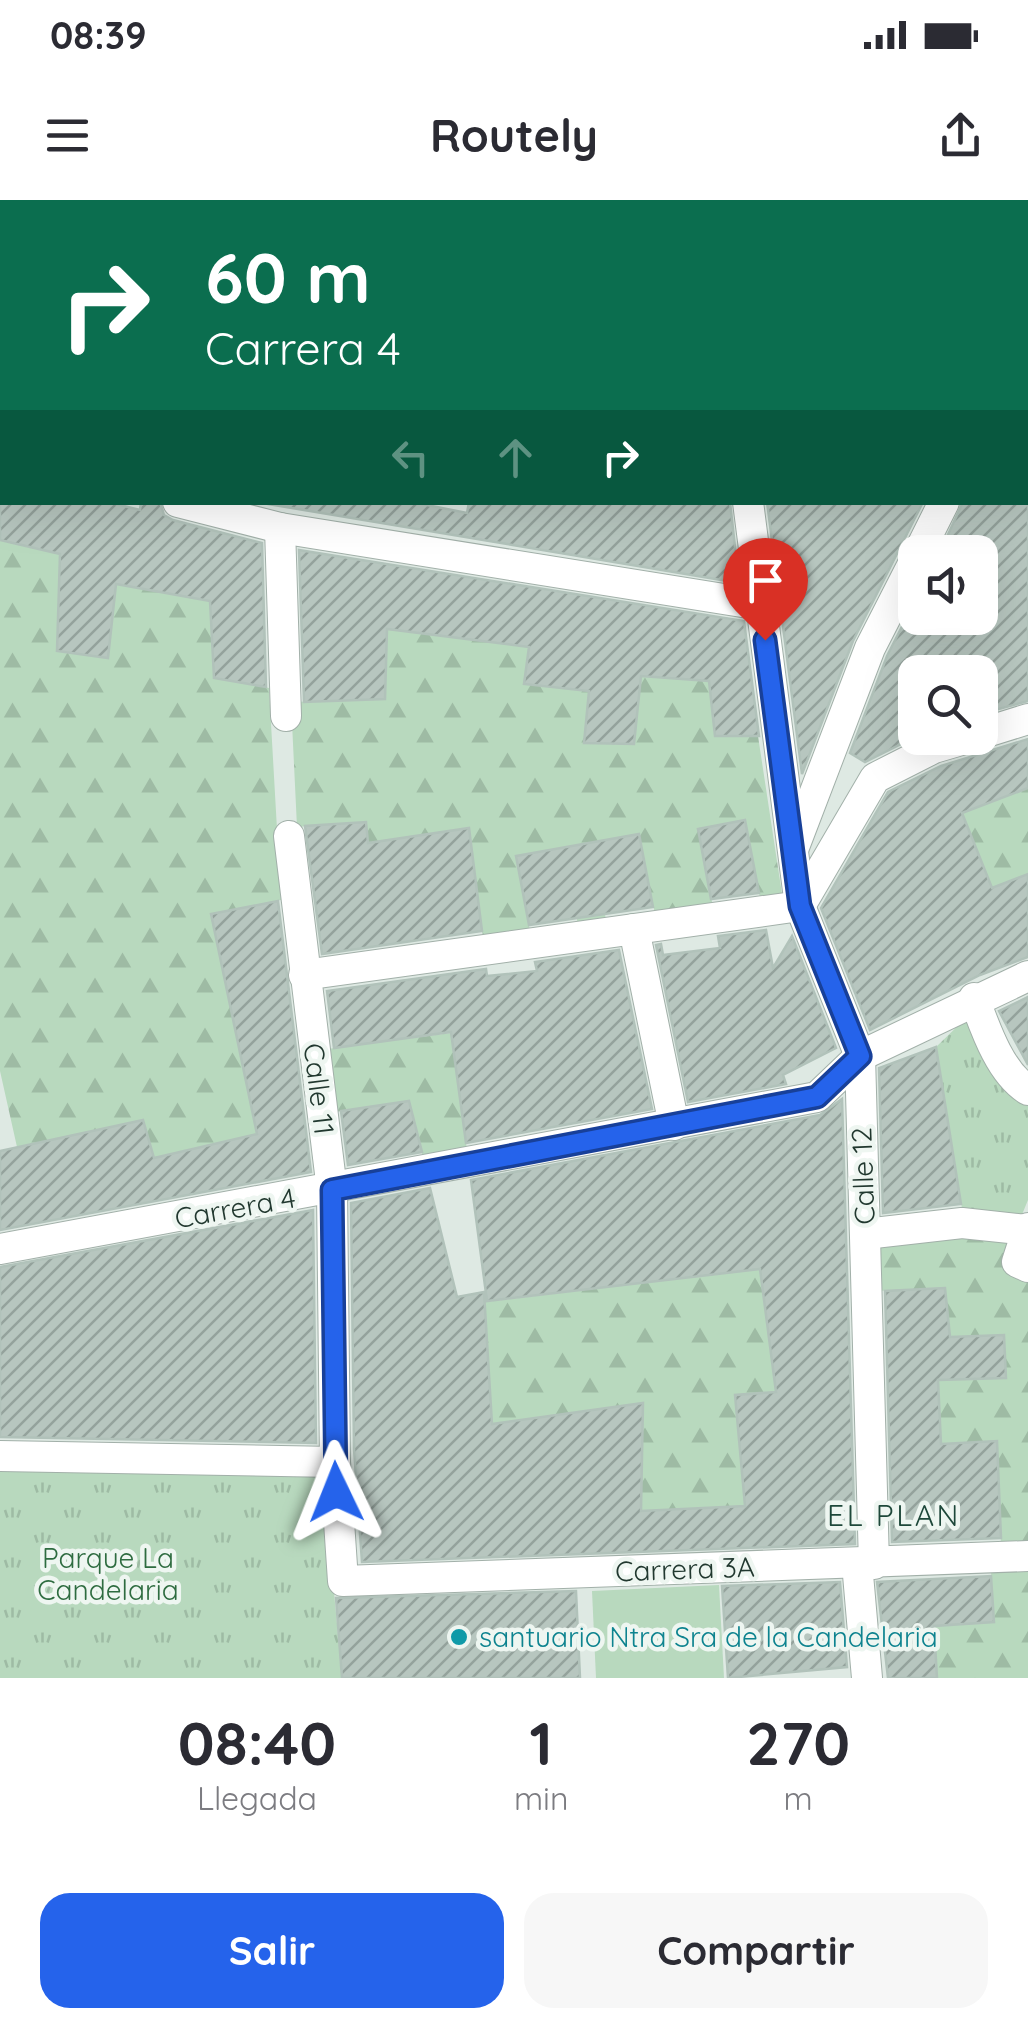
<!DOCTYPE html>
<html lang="es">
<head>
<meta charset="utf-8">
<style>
	:root { --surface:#fff; --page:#f7f7f7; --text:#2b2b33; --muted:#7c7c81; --accent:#2563eb }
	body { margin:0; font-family:Quicksand,sans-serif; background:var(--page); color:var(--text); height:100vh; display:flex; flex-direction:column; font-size:38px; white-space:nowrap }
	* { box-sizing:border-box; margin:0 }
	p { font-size:32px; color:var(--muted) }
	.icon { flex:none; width:55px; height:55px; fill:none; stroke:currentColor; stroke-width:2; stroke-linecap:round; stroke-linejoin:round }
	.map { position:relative; height:1478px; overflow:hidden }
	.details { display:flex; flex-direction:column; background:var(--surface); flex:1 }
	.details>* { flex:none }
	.top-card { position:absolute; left:0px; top:0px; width:1030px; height:305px; box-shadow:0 10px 40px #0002; background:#0b6e4f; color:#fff; overflow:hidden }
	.controls { position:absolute; left:898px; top:335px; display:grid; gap:20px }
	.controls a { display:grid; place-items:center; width:100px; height:100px; border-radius:20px; background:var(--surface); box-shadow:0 10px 40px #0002; font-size:50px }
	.pin { position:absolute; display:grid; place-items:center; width:85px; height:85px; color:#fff; margin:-102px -42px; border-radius:50% 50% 50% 0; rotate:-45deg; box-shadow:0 0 10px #0007 }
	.pin .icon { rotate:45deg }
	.me { position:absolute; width:110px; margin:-55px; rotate:358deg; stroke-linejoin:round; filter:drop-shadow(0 0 8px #0008) }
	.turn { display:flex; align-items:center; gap:35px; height:210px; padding:0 40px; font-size:45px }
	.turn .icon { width:130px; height:130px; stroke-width:2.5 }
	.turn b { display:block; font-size:70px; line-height:85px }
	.lanes { display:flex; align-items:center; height:95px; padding:0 40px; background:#0003; justify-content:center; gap:50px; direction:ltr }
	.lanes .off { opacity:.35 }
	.eta { display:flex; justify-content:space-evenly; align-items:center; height:170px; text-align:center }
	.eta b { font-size:60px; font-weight:800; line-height:70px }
	.button { display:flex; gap:20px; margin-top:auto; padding:20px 40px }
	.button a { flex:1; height:115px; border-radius:30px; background:var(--accent); color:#fff; font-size:40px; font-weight:800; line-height:115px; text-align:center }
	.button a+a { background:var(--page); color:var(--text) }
	.status { display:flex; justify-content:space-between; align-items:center; height:70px; padding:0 50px; background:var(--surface); direction:ltr }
	.status svg { height:28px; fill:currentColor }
	header { display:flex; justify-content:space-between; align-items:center; height:130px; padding:0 40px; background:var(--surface); font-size:45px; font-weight:800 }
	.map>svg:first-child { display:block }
	.grass { fill:url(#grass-tufts) }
	.forest { fill:url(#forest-firs) }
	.pitch { fill:#b8d9be }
	.building { fill:url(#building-hatch); stroke:#b1c2ba; stroke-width:2.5 }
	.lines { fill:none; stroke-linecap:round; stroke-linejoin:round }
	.minor-casing { stroke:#a2b0a9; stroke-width:32 }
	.minor { stroke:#fff; stroke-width:30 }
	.route-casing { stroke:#184099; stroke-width:25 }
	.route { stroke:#2563eb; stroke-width:18 }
	.culture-dot { fill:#0f9aa8; stroke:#eef6f1; stroke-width:4 }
	.labels { text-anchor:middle; stroke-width:9; stroke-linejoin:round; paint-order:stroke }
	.street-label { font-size:28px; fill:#21382f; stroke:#eef6f1 }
	.park-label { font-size:28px; fill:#2e6c40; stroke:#eef6f1 }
	.culture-label { font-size:28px; fill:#0d838f; stroke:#eef6f1; text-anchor:start }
	.neighbourhood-label { font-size:30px; letter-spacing:2.5px; fill:#1e483a; stroke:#eef6f1 }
</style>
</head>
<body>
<div class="status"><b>08:39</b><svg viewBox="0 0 49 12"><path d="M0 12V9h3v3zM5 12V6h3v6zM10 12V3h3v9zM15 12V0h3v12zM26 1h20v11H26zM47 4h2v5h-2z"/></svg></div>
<header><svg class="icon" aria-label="menu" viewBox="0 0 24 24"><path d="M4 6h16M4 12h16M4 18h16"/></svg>Routely<svg class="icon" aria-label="share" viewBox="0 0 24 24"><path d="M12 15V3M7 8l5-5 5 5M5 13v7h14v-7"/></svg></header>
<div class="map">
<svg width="1028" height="1478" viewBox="0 0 1028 1478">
	<defs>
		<pattern id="grass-tufts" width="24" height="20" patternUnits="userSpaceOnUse" patternTransform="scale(2.5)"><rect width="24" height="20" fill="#b8d9be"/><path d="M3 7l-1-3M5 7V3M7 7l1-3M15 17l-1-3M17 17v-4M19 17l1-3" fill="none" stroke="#9ebba4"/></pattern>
		<pattern id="forest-firs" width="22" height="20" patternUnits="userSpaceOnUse" patternTransform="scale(2.5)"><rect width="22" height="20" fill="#b8d9be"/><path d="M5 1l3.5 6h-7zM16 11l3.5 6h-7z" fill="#9ebba4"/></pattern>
		<pattern id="building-hatch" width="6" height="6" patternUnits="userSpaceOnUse" patternTransform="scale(2.5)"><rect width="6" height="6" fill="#b7c6bf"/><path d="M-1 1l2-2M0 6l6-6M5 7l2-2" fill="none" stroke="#94a29c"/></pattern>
	</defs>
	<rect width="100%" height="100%" fill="#dee9e3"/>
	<!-- grass -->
	<g class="grass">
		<polygon points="965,819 1011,890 1028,901 1028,1000 1021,1017 962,1009 936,847"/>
		<polygon points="0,1268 323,1274 342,1478 0,1478"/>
	</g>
	<!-- forest -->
	<g class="forest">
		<polygon points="0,340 60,354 57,451 108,457 116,384 210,401 214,478 269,488 281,700 211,715 257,934 154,958 17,947 0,871"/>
		<polygon points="387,429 529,447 524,484 641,476 709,481 715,536 758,536 782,694 760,698 745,621 698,630 713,707 655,714 638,634 592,643 606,720 578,725 563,647 516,656 530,731 483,737 469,628 374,705 365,622 297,627 291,502 385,499"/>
		<polygon points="1028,588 1028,674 992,688 962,613"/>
		<polygon points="451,833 467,950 423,958 409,901 335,912 327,849"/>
		<polygon points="1002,1034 1028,1074 1028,1344 1001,1345 996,1241 941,1244 938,1180 950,1137 945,1088 876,1091 871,1048 955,1035"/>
		<polygon points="760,1069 776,1192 745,1306 641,1311 642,1203 492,1224 485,1102"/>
		<polygon points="1028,1368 1028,1478 937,1478 934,1426 994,1422 991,1371"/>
	</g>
	<!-- pitch -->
	<polygon class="pitch" points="719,1385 724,1478 596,1478 592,1391"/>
	<!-- building -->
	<g class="building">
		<polygon points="0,302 108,302 140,310 141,302 160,302 164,315 173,320 262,343 266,487 214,478 210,401 116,384 108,458 57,451 60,354 0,340"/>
		<polygon points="256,302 412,302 467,313 469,302 730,302 739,383"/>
		<polygon points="767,302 923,302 853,441 802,574"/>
		<polygon points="963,302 1028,302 1028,501 980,514 980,472 915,472 915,537 865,562 850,553 887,456 915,401 915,418 980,418 980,352 940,352"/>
		<polygon points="299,350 744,421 759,536 715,536 709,481 641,476 634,544 584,543 589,491 524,484 529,447 387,429 385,499 304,502"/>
		<polygon points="1028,539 1028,588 962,613 992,688 1028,674 1028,757 980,775 870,830 821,708 888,592 941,566"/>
		<polygon points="745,620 759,693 711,699 698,629"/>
		<polygon points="366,622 368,643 469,628 482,731 322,754 305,626"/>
		<polygon points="639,634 653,707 529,725 516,656"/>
		<polygon points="278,701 311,972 0,1030 0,951 143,920 154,958 257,934 211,714"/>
		<polygon points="766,730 773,768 792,736 836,848 783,875 786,884 688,902 656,745 661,744 663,755 720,748 718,736"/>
		<polygon points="619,750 652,909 466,943 451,832 334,848 327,791 486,769 487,776 537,771 535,762"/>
		<polygon points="1028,797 1028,865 999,811"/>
		<polygon points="936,847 961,1004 883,1013 879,868"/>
		<polygon points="842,899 855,1344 362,1362 354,1249 351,1003 430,988 457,1097 484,1092 492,1224 643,1203 641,1311 745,1306 735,1195 776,1192 760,1069 487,1101 471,980 820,915"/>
		<polygon points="409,901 422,952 348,965 341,911"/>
		<polygon points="313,1010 316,1243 0,1237 0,1067"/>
		<polygon points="945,1088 950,1137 1004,1135 1006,1178 938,1180 941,1244 997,1241 1001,1338 892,1342 885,1091"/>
		<polygon points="991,1376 994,1422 934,1426 937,1478 888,1478 877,1382"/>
		<polygon points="840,1382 847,1467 728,1478 722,1386"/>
		<polygon points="576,1391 580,1478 342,1478 336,1398"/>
	</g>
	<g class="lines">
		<!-- minor casing -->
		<g class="minor-casing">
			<g id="minor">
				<polyline points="172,0 182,2"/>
				<polyline points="708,0 708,2"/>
				<polyline points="118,2 131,0"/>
				<polyline points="593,2 630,0"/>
				<polyline points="0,27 2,26"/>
				<polyline points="1028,141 1028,139"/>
				<polyline points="0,258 2,259"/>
				<polyline points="178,302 280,328 761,405"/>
				<polyline points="748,302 800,706 860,856 874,1364"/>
				<polyline points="280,328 286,516"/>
				<polyline points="919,352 944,302"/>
				<polyline points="980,534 1028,519"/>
				<polyline points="289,636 332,990 335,1262 343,1381 1028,1356"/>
				<polyline points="794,647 870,448 915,360"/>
				<polyline points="634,729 674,925"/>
				<polyline points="304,775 800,706 875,578 934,548 968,538"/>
				<path d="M974,798C985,828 1000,873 1028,890"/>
				<polyline points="1028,1028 1017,1062 1028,1067"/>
				<polyline points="865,1034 962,1023 1027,1030"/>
				<polyline points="0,1049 817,897 860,856 1028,776"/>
				<polyline points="0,1256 335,1262"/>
				<polyline points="857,1363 867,1478"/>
			</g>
		</g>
		<!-- minor -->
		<use href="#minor" class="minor"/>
	</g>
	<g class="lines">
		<!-- route casing -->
		<g class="route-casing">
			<polyline id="route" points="336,1292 332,990 817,897 860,856 800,706 765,440"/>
		</g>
		<!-- route -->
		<use href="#route" class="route"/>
	</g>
	<!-- markers -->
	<circle class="culture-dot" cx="459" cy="1437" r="10"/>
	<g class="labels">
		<!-- street labels -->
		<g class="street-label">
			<text transform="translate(319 889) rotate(83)" y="10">Calle 11</text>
			<text transform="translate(863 976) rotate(-92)" y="10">Calle 12</text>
			<text transform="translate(235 1008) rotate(-10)" y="10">Carrera 4</text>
			<text transform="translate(685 1369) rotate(-2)" y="10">Carrera 3A</text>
		</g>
		<!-- park labels -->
		<g class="park-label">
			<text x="108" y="1368">Parque La<tspan x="108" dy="32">Candelaria</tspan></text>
		</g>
		<!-- culture labels -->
		<g class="culture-label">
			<text x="479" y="1447">santuario Ntra Sra de la Candelaria</text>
		</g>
		<!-- neighbourhood labels -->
		<g class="neighbourhood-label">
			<text x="894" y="1326">EL PLAN</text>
		</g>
	</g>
</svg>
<div class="controls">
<a><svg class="icon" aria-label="sound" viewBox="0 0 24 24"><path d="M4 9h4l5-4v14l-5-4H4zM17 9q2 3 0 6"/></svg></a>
<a><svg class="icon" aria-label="search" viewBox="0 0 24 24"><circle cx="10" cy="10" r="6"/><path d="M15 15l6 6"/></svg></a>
</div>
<div class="pin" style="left:765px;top:440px;background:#d93025"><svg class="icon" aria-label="arrive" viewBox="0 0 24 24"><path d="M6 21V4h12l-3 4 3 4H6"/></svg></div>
<svg class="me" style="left:336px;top:1292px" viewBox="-20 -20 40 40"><path d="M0-17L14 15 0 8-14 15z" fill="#2563eb" stroke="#fff" stroke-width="4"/></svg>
<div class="top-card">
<div class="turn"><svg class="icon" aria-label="right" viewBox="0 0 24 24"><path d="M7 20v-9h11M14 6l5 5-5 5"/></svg><div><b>60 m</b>Carrera 4</div></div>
<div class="lanes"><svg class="icon off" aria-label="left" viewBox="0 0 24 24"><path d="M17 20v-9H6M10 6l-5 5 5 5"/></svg><svg class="icon off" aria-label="ahead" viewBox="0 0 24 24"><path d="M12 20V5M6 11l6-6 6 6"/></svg><svg class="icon" aria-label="right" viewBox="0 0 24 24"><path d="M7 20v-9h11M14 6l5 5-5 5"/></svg></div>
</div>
</div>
<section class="details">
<div class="eta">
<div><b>08:40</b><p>Llegada</p></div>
<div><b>1</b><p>min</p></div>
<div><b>270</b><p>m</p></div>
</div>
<div class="button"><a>Salir</a><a>Compartir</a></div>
</section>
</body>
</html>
